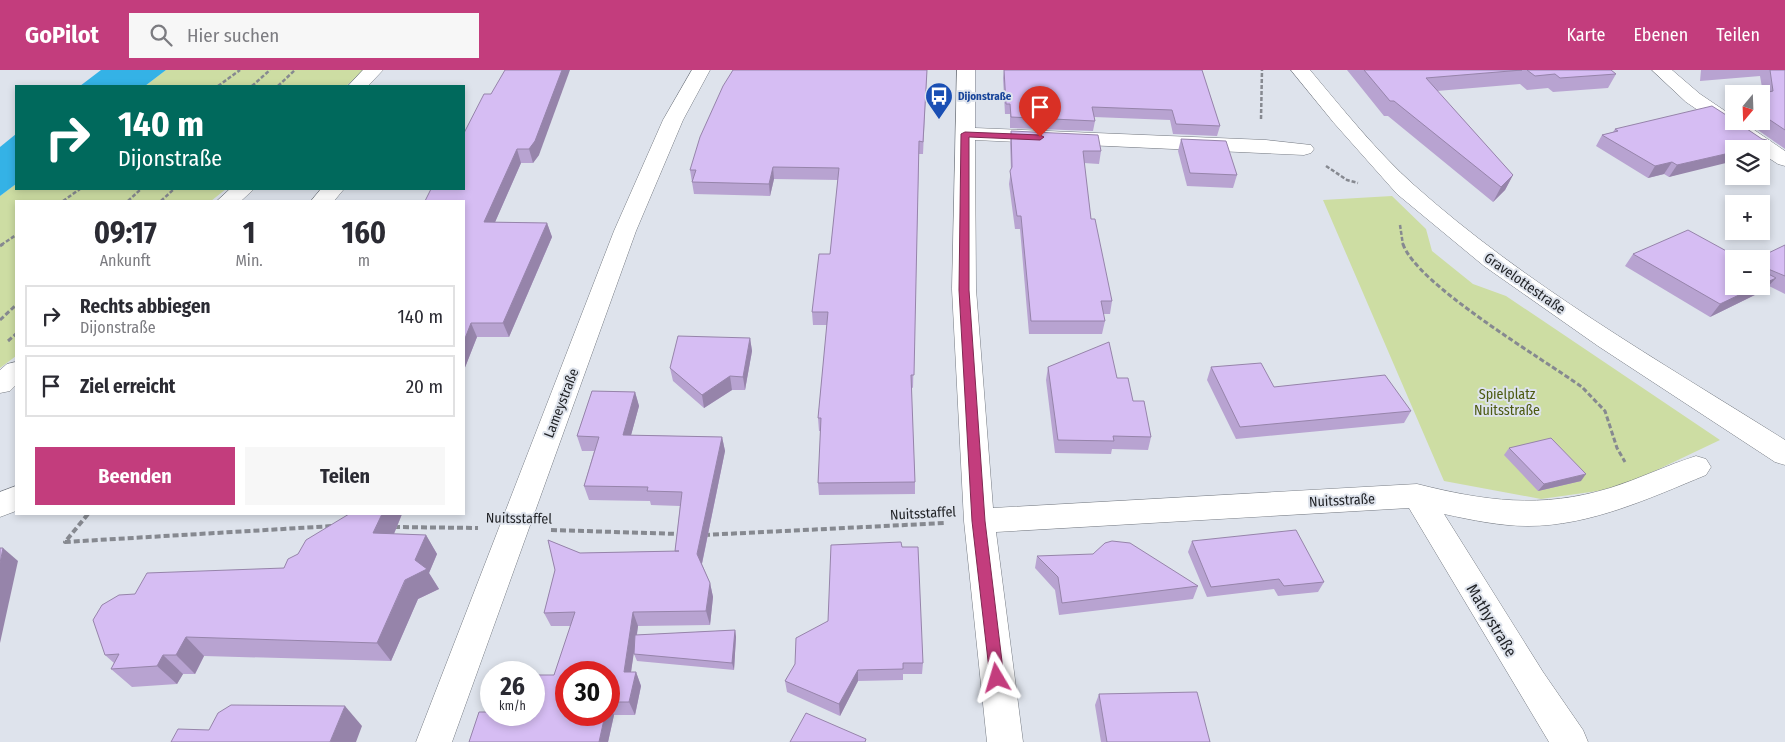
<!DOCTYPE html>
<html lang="de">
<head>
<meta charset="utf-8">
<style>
	:root { --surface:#fff; --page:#f7f7f7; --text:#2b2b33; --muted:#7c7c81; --line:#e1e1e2; --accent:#c33d7d }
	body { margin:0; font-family:"Fira Sans Condensed",sans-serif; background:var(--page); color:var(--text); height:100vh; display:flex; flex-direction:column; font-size:19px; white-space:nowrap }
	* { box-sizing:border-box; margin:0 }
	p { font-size:16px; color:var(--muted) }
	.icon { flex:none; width:28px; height:28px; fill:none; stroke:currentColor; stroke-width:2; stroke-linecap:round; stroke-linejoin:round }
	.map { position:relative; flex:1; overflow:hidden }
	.side { position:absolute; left:15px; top:130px; width:450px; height:315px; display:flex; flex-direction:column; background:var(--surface); border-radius:0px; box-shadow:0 2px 8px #0003 }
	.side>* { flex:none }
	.hud { position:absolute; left:15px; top:15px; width:450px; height:105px; border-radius:0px; box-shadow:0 2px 8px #0003; background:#00695c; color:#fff; overflow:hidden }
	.needle { width:32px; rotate:199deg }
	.fabs { position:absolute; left:1725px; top:15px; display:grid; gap:10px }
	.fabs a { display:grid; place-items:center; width:45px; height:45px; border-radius:0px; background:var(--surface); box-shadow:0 2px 8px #0003; font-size:25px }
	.speed { position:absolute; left:480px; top:591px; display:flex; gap:10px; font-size:25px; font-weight:700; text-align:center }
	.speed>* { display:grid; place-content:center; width:65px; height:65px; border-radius:50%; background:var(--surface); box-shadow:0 2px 8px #0003; line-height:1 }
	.speed small { font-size:12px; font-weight:400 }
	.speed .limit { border:8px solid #d22; background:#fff; color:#111 }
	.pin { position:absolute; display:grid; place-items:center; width:42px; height:42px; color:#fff; margin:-51px -21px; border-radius:50% 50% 50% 0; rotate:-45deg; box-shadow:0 0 5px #0007 }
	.pin .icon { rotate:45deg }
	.me { position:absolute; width:55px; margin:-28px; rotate:353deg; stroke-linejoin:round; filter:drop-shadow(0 0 4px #0008) }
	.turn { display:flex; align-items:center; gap:18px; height:105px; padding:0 20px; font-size:22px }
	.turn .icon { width:65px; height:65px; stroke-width:2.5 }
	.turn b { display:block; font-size:35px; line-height:42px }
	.eta { display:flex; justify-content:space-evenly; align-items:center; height:85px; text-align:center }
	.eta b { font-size:30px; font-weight:700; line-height:35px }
	.action { display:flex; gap:10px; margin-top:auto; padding:10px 20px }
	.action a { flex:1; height:58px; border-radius:0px; background:var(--accent); color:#fff; font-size:20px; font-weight:700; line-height:58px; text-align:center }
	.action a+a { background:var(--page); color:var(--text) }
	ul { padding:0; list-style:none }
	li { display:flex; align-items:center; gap:15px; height:62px; margin:0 10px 8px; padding:0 10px; border:2px solid var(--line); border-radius:0px }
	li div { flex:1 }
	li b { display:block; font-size:19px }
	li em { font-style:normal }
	header { display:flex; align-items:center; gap:30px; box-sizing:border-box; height:70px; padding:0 25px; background:var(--accent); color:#fff }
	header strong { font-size:24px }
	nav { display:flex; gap:28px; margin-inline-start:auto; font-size:18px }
	.search { width:350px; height:45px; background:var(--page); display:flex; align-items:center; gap:12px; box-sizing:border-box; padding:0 18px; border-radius:0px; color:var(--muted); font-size:19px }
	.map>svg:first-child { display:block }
	.green { fill:#cddda3 }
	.water { fill:#34b2e6 }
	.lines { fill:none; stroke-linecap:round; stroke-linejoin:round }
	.street-casing { stroke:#767b83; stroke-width:1 }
	.path-far2 { stroke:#868990; stroke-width:2.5; stroke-dasharray:4 2; stroke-linecap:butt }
	.path-far1 { stroke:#868990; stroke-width:3; stroke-dasharray:5 2.5; stroke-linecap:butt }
	.path { stroke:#868990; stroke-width:4; stroke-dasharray:6 3; stroke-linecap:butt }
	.street { fill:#fff; fill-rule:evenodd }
	.wall { fill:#b8a3d1; fill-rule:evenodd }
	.shaded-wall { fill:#9684aa }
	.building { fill:#d6bdf3; stroke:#9684aa }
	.route { fill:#c33d7d; stroke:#7f2851 }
	.labels { text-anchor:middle; stroke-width:4; stroke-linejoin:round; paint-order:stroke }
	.far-transit-label { font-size:11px; font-weight:bold; fill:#164399; stroke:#dee3ec; text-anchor:start }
	.street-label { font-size:14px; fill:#1f2125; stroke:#dee3ec }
	.park-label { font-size:14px; fill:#4c5a11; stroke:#dee3ec }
	.near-street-label { font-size:16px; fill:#1f2125; stroke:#dee3ec }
</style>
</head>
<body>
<header>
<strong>GoPilot</strong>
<div class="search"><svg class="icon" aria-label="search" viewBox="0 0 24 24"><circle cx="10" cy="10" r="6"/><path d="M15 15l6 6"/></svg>Hier suchen</div>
<nav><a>Karte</a><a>Ebenen</a><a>Teilen</a></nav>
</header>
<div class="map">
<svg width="1785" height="672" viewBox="0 0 1785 672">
	<rect width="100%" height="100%" fill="#dee3ec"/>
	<!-- green -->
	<g class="green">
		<polygon points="166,0 365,0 346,16 145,16"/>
		<polygon points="16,114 16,119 226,119 211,131 16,131 16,286 0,298 0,126"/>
		<polygon points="1392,126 1426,159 1432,181 1473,214 1506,226 1720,370 1619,418 1541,429 1444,411 1323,130"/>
	</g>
	<!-- water -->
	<g class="water">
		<polygon points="101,0 166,0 145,16 80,16"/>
		<polygon points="16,64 16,114 0,126 0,77"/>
	</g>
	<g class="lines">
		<!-- street casing -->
		<g class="street-casing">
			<g id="street">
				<polygon points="363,0 383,0 368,16 348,16"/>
				<polygon points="692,0 710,0 683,50 636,161 452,672 416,672 614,161 663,50"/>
				<path d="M957,0H975V58L1266,70L1311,75L1314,79L1311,83L1304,85L975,70L976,219L993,438L1417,414C1485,431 1541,439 1610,418C1639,409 1667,395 1696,386L1706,389L1711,397L1706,405C1650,428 1590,456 1528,456C1500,456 1472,450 1444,444L1543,602L1583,660L1588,672H1549L1409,438L996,462L1023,672H987L964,451L952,219Z"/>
				<path d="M1291,0H1310C1341,37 1378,83 1414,115C1526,215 1658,290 1785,370V395L1775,392L1598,276L1484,196L1397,124L1334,53Z"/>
				<polygon points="1652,0 1672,0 1700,24 1734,47 1734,51 1741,51 1785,81 1785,96 1778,94 1761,83 1761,79 1755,79 1686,32"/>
				<polygon points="230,119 254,119 241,131 217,131"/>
				<polygon points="321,119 344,119 334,131 311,131"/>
				<polygon points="16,292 16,315 10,321 0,323 0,300 7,294"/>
				<polygon points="16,416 16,441 0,447 0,422"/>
			</g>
		</g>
		<!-- path-far2 -->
		<g class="path-far2">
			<polyline points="218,16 240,0"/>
			<polyline points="252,16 270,0"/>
			<polyline points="278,16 295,0"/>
			<polyline points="1261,49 1262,0"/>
			<polyline points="1326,96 1347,110 1358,113"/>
			<polyline points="63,131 80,119"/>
			<polyline points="128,131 141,119"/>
			<polyline points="161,131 174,119"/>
			<polyline points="1400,155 1403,175"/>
			<polyline points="1,175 16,165"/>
		</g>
		<!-- path-far1 -->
		<g class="path-far1">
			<path d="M1403,174C1416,214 1543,289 1582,317L1605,341L1617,378L1625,392"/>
			<polyline points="0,176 3,174"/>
			<polyline points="0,250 16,235"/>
			<polyline points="8,271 16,264"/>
		</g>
		<!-- path -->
		<g class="path">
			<polyline points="88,444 65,472 333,456"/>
			<polyline points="394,457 478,458"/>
			<polyline points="551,460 680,464"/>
			<polyline points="704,465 945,453"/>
		</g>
		<!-- street -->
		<use href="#street" class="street"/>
	</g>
	<!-- wall -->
	<g class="wall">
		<polygon points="927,0 923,84 919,84 913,318 911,317 915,412 915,424 819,425 818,413 821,361 819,361 818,348 827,255 813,255 812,242 830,184 838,110 774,109 770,126 694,124 690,100"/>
		<polygon points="1004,0 1202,0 1220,56 1217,66 1173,64 1170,50 1094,47 1095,51 1093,61 1010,58 1010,44 1005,44 1003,8"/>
		<polygon points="1347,0 1611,0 1616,4 1608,18 1553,22 1548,18 1527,20 1520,14 1437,21 1513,105 1505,120 1493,132 1388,46 1384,46"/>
		<polygon points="1701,0 1785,0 1785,79 1745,51 1761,51 1761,24 1763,23 1760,6 1700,11"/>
		<polygon points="484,24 539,85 533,93 521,93 495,152 547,153 552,167 509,267 477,267 464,300 464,119"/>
		<polygon points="1734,34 1734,45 1729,41"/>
		<polygon points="1615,59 1769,73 1761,84 1761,79 1669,107 1664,104 1648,108 1596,76 1602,65 1613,62"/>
		<polygon points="1011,61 1101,81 1099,94 1084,93 1091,149 1112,231 1110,244 1103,244 1105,251 1102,264 1029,264 1020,159 1015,159 1009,114 1011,100 1010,73"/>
		<polygon points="1181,69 1237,105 1233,118 1187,116 1178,81"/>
		<polygon points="1785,175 1785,224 1769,216 1765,220 1710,247 1625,196 1633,184 1761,216 1761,189"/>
		<polygon points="750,268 752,281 745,320 732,320 704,338 673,311 670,298"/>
		<polygon points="1048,297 1117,308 1133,331 1151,367 1148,380 1112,379 1111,384 1055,383 1046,310"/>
		<polygon points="1211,297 1274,317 1411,341 1404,353 1236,369 1207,310"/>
		<path d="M592,321L635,322L639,336L631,365L722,367L725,381L702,494L710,513L713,527L710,555L638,556L637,565L735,560L736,567L734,600L637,591L634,584V579L631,602H636L641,616L635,645H614L608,672H469L479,642H491V645H534V605H554L571,556H551L544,543L555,500L548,470L580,483L675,481L680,436L651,435L650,431L589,430L584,416L594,381H582L577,366ZM566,602H609V645H566Z"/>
		<polygon points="1509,378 1581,411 1538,421 1504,385"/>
		<polygon points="349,444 402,444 394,464 426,465 437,484 429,503 439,519 418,529 391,591 204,586 195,604 183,604 177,614 132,617 111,599 114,593 105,585 135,524 284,498 298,484"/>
		<polygon points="1192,471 1324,512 1318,522 1278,526 1274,519 1207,527 1188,482"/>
		<polygon points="902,477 923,593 922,604 903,604 903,610 858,611 840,646 787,622 785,611 828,551"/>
		<polygon points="1037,486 1198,516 1193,529 1059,545 1055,520 1035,498"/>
		<polygon points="1099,624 1210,672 1101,672 1095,635"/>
	</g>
	<!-- shaded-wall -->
	<g class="shaded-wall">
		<polygon points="562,0 570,0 539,85 533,93 529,79"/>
		<polygon points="1769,73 1761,84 1761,79 1747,79"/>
		<polygon points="517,79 521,93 489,166 484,152"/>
		<polygon points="1734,82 1734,91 1669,107 1677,95"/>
		<polygon points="1672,92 1664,104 1648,108 1655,96"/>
		<polygon points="773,97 774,109 770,126 769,114"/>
		<polygon points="1513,105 1505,120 1493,132 1501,117"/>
		<polygon points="547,153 552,167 509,267 503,253"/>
		<polygon points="1776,208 1765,220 1710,247 1720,234 1758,216 1761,216 1761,215"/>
		<polygon points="471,253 477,267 464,300 464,271"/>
		<polygon points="750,268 752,281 745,320 743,307"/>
		<polygon points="730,306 732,320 704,338 702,325"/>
		<polygon points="635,322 639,336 627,380 623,365"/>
		<polygon points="722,367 725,381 701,498 697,484"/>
		<polygon points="1586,404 1581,411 1538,421 1544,414"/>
		<polygon points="382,444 402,444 386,483 373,463"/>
		<polygon points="426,465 437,484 429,503 439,519 418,529 391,591 377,573"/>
		<polygon points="3,478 18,491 0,573 0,493"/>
		<polygon points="710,513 713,527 710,555 706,541"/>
		<polygon points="633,542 638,556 629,615 624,602"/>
		<polygon points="735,560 736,567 734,600 732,593"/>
		<polygon points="186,567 204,586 195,604 176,585"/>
		<polygon points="163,585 183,604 177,614 157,596"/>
		<polygon points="858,600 858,611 840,646 839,634"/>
		<polygon points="636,602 641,616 635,645 629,632"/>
		<polygon points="609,634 614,645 608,672 599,672 605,645 609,645"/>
		<polygon points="345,636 362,656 356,672 330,672"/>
	</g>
	<!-- building -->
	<g class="building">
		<polygon points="505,0 562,0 535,71 529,79 517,79 484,152 547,153 503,253 471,253 464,271 464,131 425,131 431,119 464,119 464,63 484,24 491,24"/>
		<polygon points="733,0 927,0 923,72 919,71 914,305 911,305 915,412 818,413 821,348 818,348 828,242 812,242 819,184 830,184 839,98 773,97 769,114 692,112 696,100 690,100 700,67 723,16"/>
		<polygon points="1004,0 1202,0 1220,56 1176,54 1172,40 1092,37 1095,51 1011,47 1010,34 1006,34"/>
		<polygon points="1364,0 1522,0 1426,8 1513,105 1501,117 1394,31 1390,31"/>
		<polygon points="1527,0 1611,0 1616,4 1560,8 1555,4 1535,6"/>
		<polygon points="1770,0 1785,0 1785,60 1761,44 1761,24 1760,24 1773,21"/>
		<polygon points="1712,36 1734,50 1734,51 1735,51 1762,69 1767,70 1769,73 1747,79 1734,79 1734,82 1677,95 1672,92 1655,96 1602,65 1618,61 1615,59"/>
		<polygon points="1011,61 1098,65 1101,81 1083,81 1091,149 1095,149 1112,231 1101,231 1105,251 1031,251 1021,146 1017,146 1010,101 1012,97"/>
		<polygon points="1181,69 1226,71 1237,105 1190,103"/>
		<polygon points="1688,160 1741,189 1734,189 1734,216 1758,216 1720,234 1633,184"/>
		<polygon points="1785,175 1785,206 1761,196 1761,189 1756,189"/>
		<polygon points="1761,200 1776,208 1761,215"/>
		<polygon points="678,266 750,268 743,307 730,306 702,325 670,298"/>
		<polygon points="1109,272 1117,308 1128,308 1133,331 1144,331 1151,367 1113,366 1114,371 1058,370 1048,297"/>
		<polygon points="1261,293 1274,317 1385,305 1411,341 1240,357 1211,297"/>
		<polygon points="592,321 635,322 623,365 722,367 697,484 710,513 706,541 633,542 624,602 636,602 629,632 609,632 609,602 566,602 566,645 605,645 599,672 469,672 479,642 491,642 491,645 534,645 534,605 554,605 575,542 544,543 555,500 548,470 580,483 679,481 675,481 682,422 647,421 648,417 584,416 599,367 577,366"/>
		<polygon points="1551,368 1586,404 1544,414 1509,378"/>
		<polygon points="349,444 382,444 373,463 426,465 415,490 427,499 405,510 377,573 186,567 176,585 163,585 157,596 111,599 119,584 105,585 93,550 102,535 119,525 135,524 147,503 284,498 288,489 298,484 306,470"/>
		<polygon points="1296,460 1324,512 1284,516 1279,509 1211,517 1192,471"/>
		<polygon points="1112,471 1130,473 1198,516 1062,533 1058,507 1037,486 1093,484 1105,473"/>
		<polygon points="901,472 902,477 918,477 923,593 903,593 903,599 858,600 839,634 785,611 795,594 796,568 828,551 831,475"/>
		<polygon points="0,478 3,478 0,493"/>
		<polygon points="735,560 732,593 634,584 635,565"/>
		<polygon points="1197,622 1210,672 1107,672 1099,624"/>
		<polygon points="231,635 345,636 330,672 171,672 178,659 209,660 218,643"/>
		<polygon points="806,643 866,669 865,672 790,672"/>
	</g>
	<!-- route -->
	<polygon class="route" points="965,62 1040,65 1044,67 1040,70 969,67 969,220 985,451 1004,608 1002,612 997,614 992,612 990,608 972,451 959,220 961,64"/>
	<!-- icons -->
	<defs>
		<g id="bus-pin" transform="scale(1.4375)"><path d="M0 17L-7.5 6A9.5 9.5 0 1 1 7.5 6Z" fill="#1a4fb4" stroke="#dee3ec"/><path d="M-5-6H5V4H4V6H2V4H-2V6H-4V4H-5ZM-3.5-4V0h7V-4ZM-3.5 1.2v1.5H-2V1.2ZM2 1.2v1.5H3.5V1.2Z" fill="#fff"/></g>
	</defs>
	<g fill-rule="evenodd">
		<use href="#bus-pin" x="939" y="26"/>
	</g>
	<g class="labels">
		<!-- far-transit labels -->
		<g class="far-transit-label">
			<text x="958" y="30">Dijonstraße</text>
		</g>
		<!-- street labels -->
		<g class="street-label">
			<text transform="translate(1525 213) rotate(35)" y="5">Gravelottestraße</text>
			<text transform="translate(561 333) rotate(-69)" y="5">Lameystraße</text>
			<text transform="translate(1342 430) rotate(-3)" y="5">Nuitsstraße</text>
			<text transform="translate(923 443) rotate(-3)" y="5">Nuitsstaffel</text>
			<text transform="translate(519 448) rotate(1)" y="5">Nuitsstaffel</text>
		</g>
		<!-- park labels -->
		<g class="park-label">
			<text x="1507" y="329">Spielplatz<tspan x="1507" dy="16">Nuitsstraße</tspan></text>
		</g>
		<!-- near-street labels -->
		<g class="near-street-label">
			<text transform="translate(1492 550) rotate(59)" y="6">Mathystraße</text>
		</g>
	</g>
</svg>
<div class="fabs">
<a><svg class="needle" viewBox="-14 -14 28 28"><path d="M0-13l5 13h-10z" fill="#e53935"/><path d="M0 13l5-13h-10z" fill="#7c7c81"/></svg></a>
<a><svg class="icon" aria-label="layers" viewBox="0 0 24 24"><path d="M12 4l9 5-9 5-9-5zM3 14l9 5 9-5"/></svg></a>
<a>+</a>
<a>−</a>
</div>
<div class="speed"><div>26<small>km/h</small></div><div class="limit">30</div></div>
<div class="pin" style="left:1040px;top:67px;background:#d93025"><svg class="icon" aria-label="arrive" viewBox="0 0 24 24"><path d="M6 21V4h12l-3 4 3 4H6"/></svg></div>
<svg class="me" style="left:997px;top:608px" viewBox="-20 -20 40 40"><path d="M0-17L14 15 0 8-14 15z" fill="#c33d7d" stroke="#fff" stroke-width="4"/></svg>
<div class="hud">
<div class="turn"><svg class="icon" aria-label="right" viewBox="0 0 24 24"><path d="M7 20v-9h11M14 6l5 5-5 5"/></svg><div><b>140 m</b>Dijonstraße</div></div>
</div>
<section class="side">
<div class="eta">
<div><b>09:17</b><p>Ankunft</p></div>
<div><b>1</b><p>Min.</p></div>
<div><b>160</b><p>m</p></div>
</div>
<ul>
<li><svg class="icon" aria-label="right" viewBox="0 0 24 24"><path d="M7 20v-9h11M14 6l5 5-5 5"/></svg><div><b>Rechts abbiegen</b><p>Dijonstraße</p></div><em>140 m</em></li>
<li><svg class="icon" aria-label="arrive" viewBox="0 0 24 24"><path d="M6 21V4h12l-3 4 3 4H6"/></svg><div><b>Ziel erreicht</b></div><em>20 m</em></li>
</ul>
<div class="action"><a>Beenden</a><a>Teilen</a></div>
</section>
</div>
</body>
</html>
